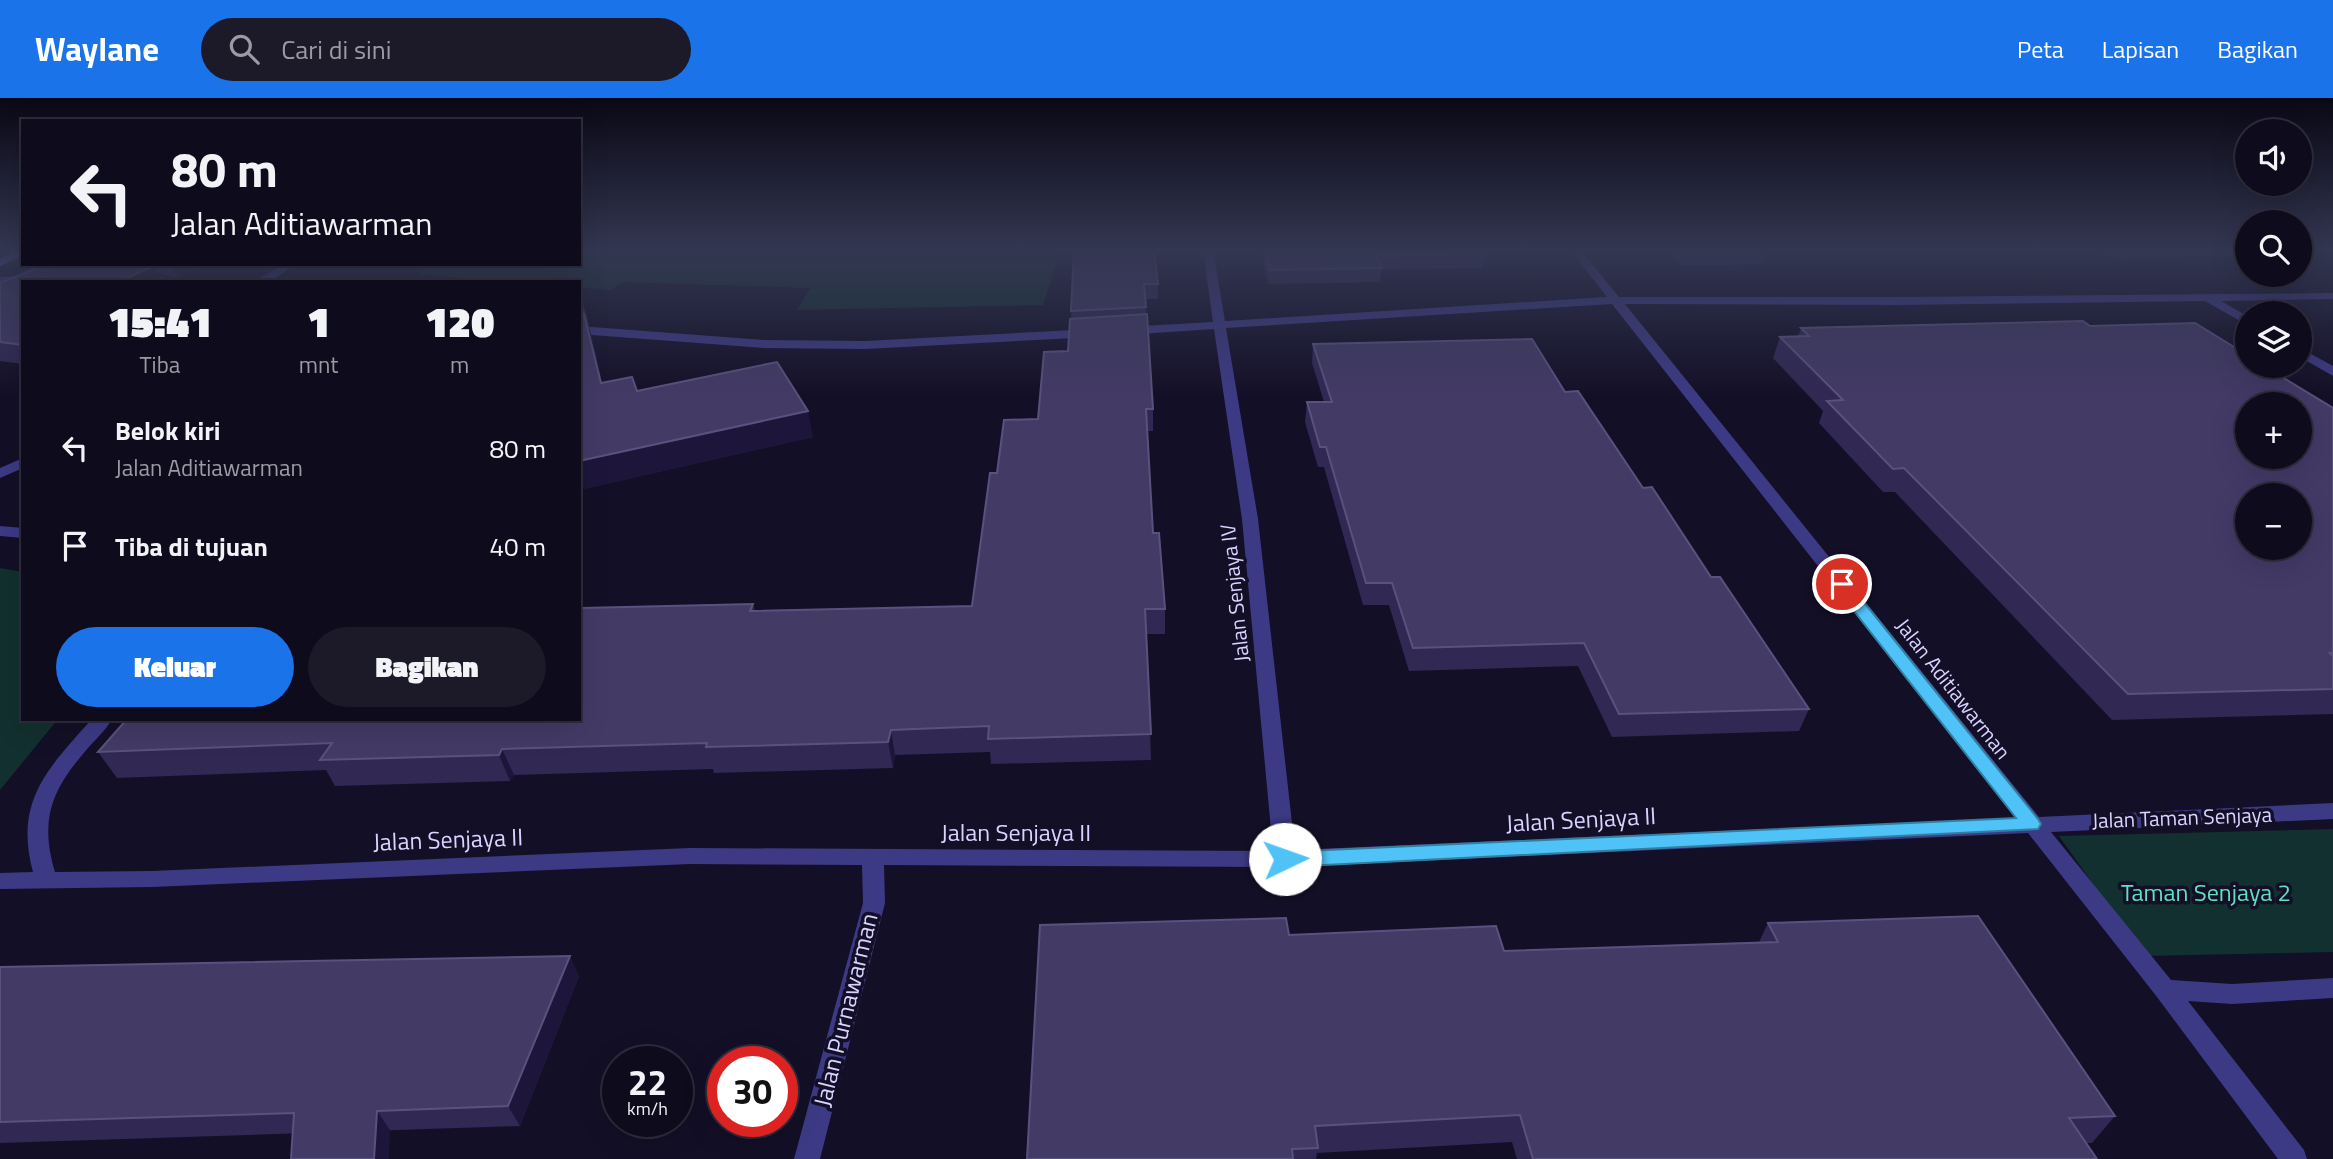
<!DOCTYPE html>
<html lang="id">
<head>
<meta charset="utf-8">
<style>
	:root { --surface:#0e0b1c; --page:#1c1929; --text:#f1f3f6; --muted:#9b9ba3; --line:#2e2b3b; --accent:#1a73e8 }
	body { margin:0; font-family:"Titillium Web",sans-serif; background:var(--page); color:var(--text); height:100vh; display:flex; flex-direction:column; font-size:26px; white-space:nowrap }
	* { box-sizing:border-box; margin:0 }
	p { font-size:23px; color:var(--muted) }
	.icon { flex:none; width:38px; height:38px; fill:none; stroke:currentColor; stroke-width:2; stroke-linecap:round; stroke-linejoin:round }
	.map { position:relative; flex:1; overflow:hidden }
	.details { position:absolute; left:21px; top:182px; width:560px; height:441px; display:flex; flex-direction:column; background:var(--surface); border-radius:0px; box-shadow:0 7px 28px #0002,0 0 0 2px var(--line) }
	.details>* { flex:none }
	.guide { position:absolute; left:21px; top:21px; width:560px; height:147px; border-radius:0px; box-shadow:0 7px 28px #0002,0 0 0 2px var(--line); background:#0e0b1c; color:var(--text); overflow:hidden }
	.fabs { position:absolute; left:2235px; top:21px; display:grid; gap:14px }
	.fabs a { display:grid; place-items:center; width:77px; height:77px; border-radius:50%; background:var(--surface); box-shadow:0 7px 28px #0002,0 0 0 2px var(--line); font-size:35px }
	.speed { position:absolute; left:602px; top:948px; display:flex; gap:14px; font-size:35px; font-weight:700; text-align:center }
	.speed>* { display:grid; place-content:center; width:91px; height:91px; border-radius:50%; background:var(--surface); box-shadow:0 7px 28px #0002,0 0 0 2px var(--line); line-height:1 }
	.speed small { font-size:18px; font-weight:400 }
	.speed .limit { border:10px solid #d22; background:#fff; color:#111 }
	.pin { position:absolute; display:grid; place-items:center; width:60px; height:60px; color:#fff; margin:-30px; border:4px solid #fff; border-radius:50%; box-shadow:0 2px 7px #0007 }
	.me { position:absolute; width:77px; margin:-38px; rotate:87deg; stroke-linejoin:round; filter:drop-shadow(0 0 5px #0008) }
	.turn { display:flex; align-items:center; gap:24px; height:147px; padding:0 35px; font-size:32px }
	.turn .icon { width:91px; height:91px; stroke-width:2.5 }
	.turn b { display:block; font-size:49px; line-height:60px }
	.eta { display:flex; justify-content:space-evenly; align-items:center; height:119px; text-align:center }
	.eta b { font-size:42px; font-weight:800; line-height:49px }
	.cta { display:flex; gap:14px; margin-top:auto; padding:14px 35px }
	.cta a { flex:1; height:80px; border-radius:42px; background:var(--accent); color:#fff; font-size:28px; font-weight:800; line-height:80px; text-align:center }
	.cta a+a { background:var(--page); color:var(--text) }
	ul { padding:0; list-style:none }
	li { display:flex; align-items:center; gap:21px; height:98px; padding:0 35px }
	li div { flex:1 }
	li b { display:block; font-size:26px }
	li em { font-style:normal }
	header { display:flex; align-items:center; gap:42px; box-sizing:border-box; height:98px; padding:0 35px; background:var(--accent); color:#fff }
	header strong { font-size:33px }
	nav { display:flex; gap:38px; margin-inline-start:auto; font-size:24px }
	.search { width:490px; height:63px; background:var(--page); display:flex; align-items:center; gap:18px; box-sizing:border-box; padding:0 24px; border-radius:38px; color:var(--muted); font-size:26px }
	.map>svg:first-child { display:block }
	.green { fill:#12302f }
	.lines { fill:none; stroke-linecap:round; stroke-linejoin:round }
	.lane { fill:#3d3a85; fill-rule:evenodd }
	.street { fill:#3d3a85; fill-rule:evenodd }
	.secondary { fill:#6f6bff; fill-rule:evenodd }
	.wall { fill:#312854 }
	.shaded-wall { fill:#1d163a }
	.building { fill:#433a66; stroke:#5a527e; stroke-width:2; fill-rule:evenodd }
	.route { fill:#4fc3f7; stroke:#337fa1; stroke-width:2 }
	.labels { text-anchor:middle; stroke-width:7; stroke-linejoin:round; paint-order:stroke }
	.street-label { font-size:21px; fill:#d9d4ff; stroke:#130f26 }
	.near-street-label { font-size:24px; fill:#d9d4ff; stroke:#130f26 }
	.near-park-label { font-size:24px; fill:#5fe0c0; stroke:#130f26 }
</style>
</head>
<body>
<header>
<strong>Waylane</strong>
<div class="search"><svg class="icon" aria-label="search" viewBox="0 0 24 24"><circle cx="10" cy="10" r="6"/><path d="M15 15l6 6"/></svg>Cari di sini</div>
<nav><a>Peta</a><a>Lapisan</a><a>Bagikan</a></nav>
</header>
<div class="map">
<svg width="2333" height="1061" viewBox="0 0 2333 1061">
	<rect width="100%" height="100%" fill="#130f26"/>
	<!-- green -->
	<g class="green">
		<polygon points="579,151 1061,151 1043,207 797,212 810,190 623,184 612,192 579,189 579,184 511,184 417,176 434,166 579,166"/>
		<polygon points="0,470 23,474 23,621 58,621 0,692"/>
		<polygon points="2333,731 2333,854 2144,858 2059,738"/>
	</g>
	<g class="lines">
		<!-- lane -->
		<polygon class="lane" points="283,166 297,166 269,184 254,184"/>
		<!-- street -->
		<g class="street">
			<path d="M1203,151H1213L1225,223L1607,199L1570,151H1580L1619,199H1895L2333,195V201L2221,203L2247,218V227L2205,203L1895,207L1625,206L2039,719L2333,705V721L2051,734L2171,882L2232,886L2333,880V900L2232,906L2188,903L2304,1052L2307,1061H2278L2157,899L2028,735L1285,769L884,767L885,805L820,1061H794L863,805L862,767L690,766L152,789L0,791V775L33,774C14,704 47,671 92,621H112C106,632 96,641 88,650C52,691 39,720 55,774L152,773L690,750L1273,753L1242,421L1214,231L1124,237L1118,233L1124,229L1213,224ZM1612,206L2016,720L1295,752L1258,421L1226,230Z"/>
			<polygon points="86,166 108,166 182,184 159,184"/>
			<polygon points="32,177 38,180 36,182 0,185 0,179"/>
			<polygon points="579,228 765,242 865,243 1093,231 1099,235 1093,239 865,251 765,250 579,236"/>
			<polygon points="2300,250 2333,268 2333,278 2300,259"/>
			<polygon points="23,360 23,370 0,380 0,370"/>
			<polygon points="0,428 23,430 23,440 0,438"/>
		</g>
		<!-- secondary -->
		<polygon class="secondary" points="19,151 23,151 23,157 0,168 0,161"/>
	</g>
	<!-- wall -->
	<g class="wall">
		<polygon points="1074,151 1158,186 1158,201 1145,201 1153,311 1153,333 1147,333 1153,435 1165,511 1165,536 1147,536 1151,662 991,666 990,654 895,657 893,670 714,675 713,671 514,677 510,683 335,688 326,672 117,680 98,654 753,506 755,513 972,508 997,375 1038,321 1068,253 1071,221"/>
		<polygon points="1260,151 1481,151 1484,156 1482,170 1381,171 1380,184 1269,186"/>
		<polygon points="1665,151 1767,151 1763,166 1682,168"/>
		<polygon points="2077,151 2247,151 2247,157 2118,162"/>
		<polygon points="46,166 208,166 178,180 159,176 23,184 23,266 0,263 0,185"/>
		<polygon points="579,195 587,218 602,285 813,339 579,392"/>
		<polygon points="2090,228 2333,310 2333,616 2112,622 1895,394 1883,394 1819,325 1823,313 1773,260 1780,239 1798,238 1801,230"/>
		<polygon points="1313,246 1565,294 1643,390 1711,479 1809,611 1799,633 1612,639 1578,568 1409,573 1389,507 1363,507 1324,369 1318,369 1305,324 1307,304 1324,304 1312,265"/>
		<polygon points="1768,825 2115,1018 2092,1045 2086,1045 2097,1061 1517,1061 1512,1044 1317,1055 1316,1061 1027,1061 1289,837 1504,853 1759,844"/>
		<polygon points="0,869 579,878 520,1028 0,1045"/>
	</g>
	<!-- shaded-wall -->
	<g class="shaded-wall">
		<polygon points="170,166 208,166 178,180"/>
		<polygon points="154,168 163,184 118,184"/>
		<polygon points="584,216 592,240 608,311 601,285"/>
		<polygon points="808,313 813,339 579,392 579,363"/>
		<polygon points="891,632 895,657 893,670 888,644"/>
		<polygon points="502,651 514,677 510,683 499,657"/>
		<polygon points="570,858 579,878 520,1028 508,1008"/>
		<polygon points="377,1013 390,1032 389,1061 374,1061"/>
	</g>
	<!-- building -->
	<g class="building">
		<polygon points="1074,151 1154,151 1158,186 1144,186 1146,209 1071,213"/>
		<polygon points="1264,151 1481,151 1484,156 1376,158 1382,170 1270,172"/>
		<polygon points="46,166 146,166 154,168 118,184 23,184 23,247 0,244 0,185"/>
		<polygon points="579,214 584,216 601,285 632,279 637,293 777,264 808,313 579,363"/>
		<polygon points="1147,216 1153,311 1146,311 1153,435 1159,435 1165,511 1145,511 1151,636 988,641 989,628 891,632 888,644 706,649 707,645 502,651 499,657 320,662 332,645 98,654 127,621 579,621 579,515 582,510 753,506 750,513 972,508 990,375 997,375 1004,322 1038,321 1044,254 1068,253 1070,221"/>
		<path d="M2083,223L2090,228L2195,225L2247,257V268H2264L2333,310V555H2330L2333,558V591L2128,596L1904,370L1893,371L1827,303L1843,302L1780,239L1809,238L1801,230ZM2247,306H2300V359H2247ZM2247,397H2300V450H2247Z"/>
		<polygon points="1532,241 1565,294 1578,293 1643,390 1652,389 1711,479 1720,479 1809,611 1619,616 1584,545 1413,550 1392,485 1366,485 1326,349 1320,349 1307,304 1332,304 1313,246"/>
		<polygon points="1978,818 2115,1018 2069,1020 2097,1061 1533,1061 1520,1017 1315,1028 1318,1050 1292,1051 1293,1061 1027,1061 1040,827 1286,820 1289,837 1496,828 1504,853 1778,844 1768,825"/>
		<polygon points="570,858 508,1008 377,1013 374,1061 291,1061 294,1015 0,1024 0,869"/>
	</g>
	<!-- sky -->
	<linearGradient id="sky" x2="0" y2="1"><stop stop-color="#0a0815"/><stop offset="0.51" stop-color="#333752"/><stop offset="1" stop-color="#333752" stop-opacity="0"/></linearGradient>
	<rect width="2333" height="299" fill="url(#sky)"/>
	<!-- route -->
	<polygon class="route" points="1842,482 1847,483 2038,721 2041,726 2038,731 1285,769 1278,767 1275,761 1278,756 1285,754 2016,720 1836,490 1834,486"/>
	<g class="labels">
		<!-- street labels -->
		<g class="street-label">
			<text transform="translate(1235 495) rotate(-96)" y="7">Jalan Senjaya IV</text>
			<text transform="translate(1953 591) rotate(52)" y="7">Jalan Aditiawarman</text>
			<text transform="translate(2182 720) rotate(-2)" y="7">Jalan Taman Senjaya</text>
		</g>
		<!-- near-street labels -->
		<g class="near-street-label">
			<text transform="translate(1581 722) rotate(-3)" y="8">Jalan Senjaya II</text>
			<text x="1016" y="743">Jalan Senjaya II</text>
			<text transform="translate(448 742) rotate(-2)" y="8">Jalan Senjaya II</text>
			<text transform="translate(846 912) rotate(-76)" y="8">Jalan Purnawarman</text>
		</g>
		<!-- near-park labels -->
		<g class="near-park-label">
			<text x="2206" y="803">Taman Senjaya 2</text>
		</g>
	</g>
</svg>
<div class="fabs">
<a><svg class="icon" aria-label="sound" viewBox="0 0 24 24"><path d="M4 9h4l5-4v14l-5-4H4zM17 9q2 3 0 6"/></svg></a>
<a><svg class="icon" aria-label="search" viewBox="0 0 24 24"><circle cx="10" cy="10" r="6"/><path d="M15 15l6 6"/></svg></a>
<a><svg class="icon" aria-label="layers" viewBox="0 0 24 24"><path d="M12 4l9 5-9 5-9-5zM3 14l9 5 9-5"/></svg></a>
<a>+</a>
<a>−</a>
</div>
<div class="speed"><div>22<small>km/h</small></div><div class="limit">30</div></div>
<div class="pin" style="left:1842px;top:486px;background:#d93025"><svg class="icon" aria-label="arrive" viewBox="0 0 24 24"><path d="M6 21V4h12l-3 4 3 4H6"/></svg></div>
<svg class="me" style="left:1285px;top:761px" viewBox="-20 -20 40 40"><circle r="19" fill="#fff"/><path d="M0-13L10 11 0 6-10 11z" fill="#4fc3f7"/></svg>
<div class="guide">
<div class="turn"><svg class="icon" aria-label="left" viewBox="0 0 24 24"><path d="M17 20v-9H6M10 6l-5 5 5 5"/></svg><div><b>80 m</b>Jalan Aditiawarman</div></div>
</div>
<section class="details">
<div class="eta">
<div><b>15:41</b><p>Tiba</p></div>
<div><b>1</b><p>mnt</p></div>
<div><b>120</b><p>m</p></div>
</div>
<ul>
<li><svg class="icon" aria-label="left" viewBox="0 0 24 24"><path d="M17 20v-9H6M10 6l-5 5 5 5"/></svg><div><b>Belok kiri</b><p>Jalan Aditiawarman</p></div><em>80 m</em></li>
<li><svg class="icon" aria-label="arrive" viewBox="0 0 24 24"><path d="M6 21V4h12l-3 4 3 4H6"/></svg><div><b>Tiba di tujuan</b></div><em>40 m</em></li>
</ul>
<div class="cta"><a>Keluar</a><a>Bagikan</a></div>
</section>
</div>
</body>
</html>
